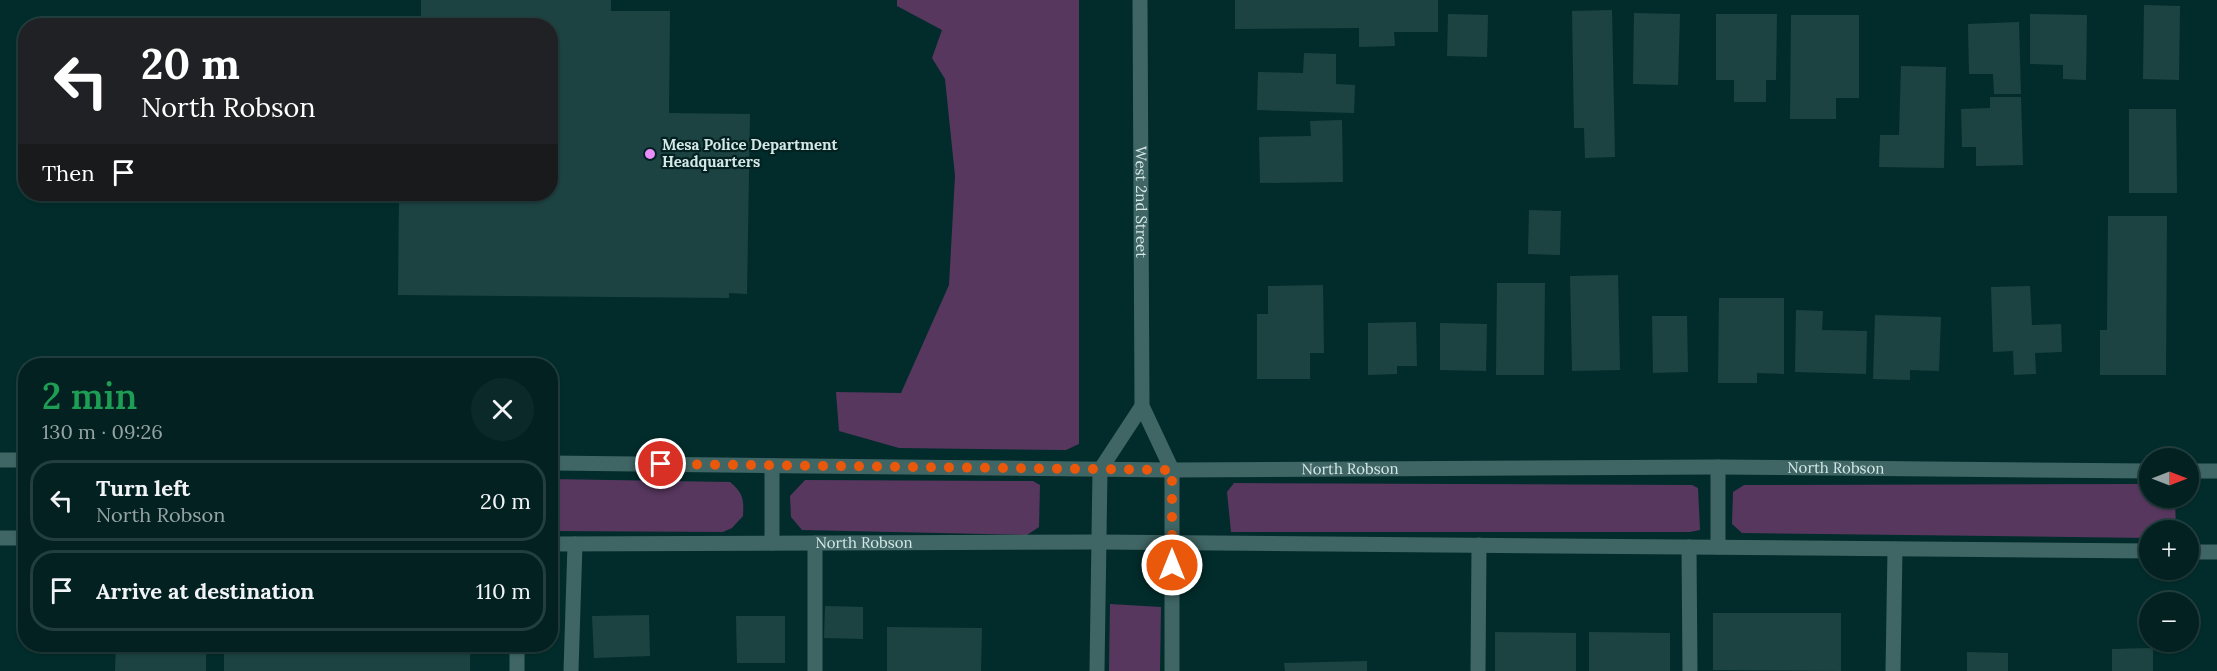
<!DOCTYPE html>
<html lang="en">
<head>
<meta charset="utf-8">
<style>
	:root { --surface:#022120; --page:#0c2929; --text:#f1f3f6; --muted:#96a3a5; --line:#233e3e }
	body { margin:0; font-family:Lora,serif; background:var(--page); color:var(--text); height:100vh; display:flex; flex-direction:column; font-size:22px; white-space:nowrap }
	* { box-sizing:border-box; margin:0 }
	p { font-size:20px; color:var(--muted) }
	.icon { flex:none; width:33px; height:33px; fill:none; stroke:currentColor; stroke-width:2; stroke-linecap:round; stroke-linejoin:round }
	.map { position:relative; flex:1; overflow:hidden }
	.side { position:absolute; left:18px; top:358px; width:540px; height:294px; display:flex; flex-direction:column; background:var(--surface); border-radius:24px; box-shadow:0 2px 4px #0004,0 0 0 2px var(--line) }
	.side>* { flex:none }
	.hud { position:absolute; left:18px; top:18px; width:540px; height:183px; border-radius:24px; box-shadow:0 2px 4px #0004,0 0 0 2px var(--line); background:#202124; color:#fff; overflow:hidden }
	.needle { width:39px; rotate:90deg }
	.buttons { position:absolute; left:2139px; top:448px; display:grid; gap:12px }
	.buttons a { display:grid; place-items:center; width:60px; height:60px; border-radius:50%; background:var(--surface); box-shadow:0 2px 4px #0004,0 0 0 2px var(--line); font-size:30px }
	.pin { position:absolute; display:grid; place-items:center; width:51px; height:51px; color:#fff; margin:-26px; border:3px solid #fff; border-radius:50%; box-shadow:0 2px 6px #0007 }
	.me { position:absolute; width:66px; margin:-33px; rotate:0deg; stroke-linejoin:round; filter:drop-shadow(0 0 4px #0008) }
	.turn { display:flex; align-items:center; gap:21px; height:126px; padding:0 24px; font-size:27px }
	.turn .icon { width:78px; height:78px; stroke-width:2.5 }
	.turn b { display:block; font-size:42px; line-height:51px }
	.then { display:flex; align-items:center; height:57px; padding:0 24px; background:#0003; gap:12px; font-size:22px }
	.round { display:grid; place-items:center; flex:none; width:63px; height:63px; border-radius:32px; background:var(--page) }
	.overview { display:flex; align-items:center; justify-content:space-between; height:102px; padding:0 24px }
	h1 { font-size:36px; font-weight:600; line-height:45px; color:#1e9e55 }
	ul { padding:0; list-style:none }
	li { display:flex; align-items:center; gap:18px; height:81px; margin:0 12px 9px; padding:0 12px; border:3px solid var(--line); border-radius:24px }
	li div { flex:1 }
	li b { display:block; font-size:22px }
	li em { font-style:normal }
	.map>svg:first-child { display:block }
	.green { fill:#57375e }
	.building { fill:#1c4342 }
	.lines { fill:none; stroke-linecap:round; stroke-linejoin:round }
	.service { stroke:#3f6564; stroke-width:15 }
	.minor { stroke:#3f6564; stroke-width:15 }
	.route { stroke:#ea580c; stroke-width:10; stroke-dasharray:0 18 }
	.poi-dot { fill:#e98dfd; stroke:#032120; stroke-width:2 }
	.labels { text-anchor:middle; stroke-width:4.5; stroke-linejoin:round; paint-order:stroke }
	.poi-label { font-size:15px; font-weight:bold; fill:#d4e8e7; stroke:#032120; text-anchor:start }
	.street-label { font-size:15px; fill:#d4e8e7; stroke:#032120 }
</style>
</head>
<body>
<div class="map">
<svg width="2217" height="671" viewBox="0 0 2217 671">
	<rect width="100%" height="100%" fill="#022c2b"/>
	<!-- green -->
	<g class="green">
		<polygon points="897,0 1079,0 1079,444 1066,450 899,448 839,431 836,392 901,393 949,285 955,176 945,79 932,58 942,30 897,6"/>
		<path d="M551,479L730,482C743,493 744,499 743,516L732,528L723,532L551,531Z"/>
		<polygon points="805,480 1033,481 1040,485 1039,527 1027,535 802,530 791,517 790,496"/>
		<polygon points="1234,483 1692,485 1698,488 1700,530 1690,532 1231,532 1227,492"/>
		<polygon points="2149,484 2150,498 2175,498 2176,531 2150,531 2149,538 1742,533 1732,524 1733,492 1744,485"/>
		<polygon points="1110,604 1161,607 1160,671 1109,671"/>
	</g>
	<!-- building -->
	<g class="building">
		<polygon points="421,0 611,0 611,11 670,11 669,113 750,114 747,294 729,293 729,298 398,295 399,194 550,194 550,26 421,26"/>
		<polygon points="1235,0 1438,0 1438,32 1394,32 1395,46 1359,47 1359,28 1235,29"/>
		<polygon points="2144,5 2180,6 2179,80 2143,79"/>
		<polygon points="1612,10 1615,157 1585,158 1584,128 1574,128 1572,11"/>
		<polygon points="1634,13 1680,14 1678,85 1633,84"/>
		<polygon points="1448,14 1488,15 1487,57 1447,56"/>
		<polygon points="1716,14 1777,14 1776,80 1766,80 1766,102 1734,102 1734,80 1716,80"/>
		<polygon points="2030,14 2087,15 2086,80 2063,79 2063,65 2030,64"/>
		<polygon points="1791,15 1859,15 1859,98 1836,98 1836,119 1790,119"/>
		<polygon points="380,16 380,26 125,26 125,17"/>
		<polygon points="2019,22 2021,94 1994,94 1993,74 1969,74 1968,24"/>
		<polygon points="1304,53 1336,54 1336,84 1355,85 1354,113 1257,110 1258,72 1303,73"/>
		<polygon points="1901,66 1946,67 1944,168 1879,167 1880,135 1899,135"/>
		<polygon points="1990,97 2021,97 2023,165 1976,166 1976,147 1962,147 1961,109 1990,108"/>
		<polygon points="2129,109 2176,109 2177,193 2129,193"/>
		<polygon points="1342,120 1343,182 1260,183 1259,137 1311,136 1310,121"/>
		<polygon points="1529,210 1561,211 1560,255 1528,254"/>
		<polygon points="2108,216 2167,216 2166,375 2100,375 2100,330 2107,330"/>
		<polygon points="1618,275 1620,370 1572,371 1570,276"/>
		<polygon points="1497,283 1545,283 1544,375 1496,375"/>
		<polygon points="1323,285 1324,353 1310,353 1310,379 1257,379 1257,314 1268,314 1268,286"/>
		<polygon points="2030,286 2032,325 2061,324 2062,352 2035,353 2036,374 2014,375 2013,351 1993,352 1991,287"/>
		<polygon points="1719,298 1784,298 1784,374 1757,373 1757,383 1718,383"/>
		<polygon points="1796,310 1823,311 1822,330 1867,331 1866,374 1795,372"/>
		<polygon points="1875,315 1941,317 1939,371 1910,370 1910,380 1873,379"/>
		<polygon points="1652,316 1687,316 1688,372 1653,373"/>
		<polygon points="1416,322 1417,366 1397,366 1397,374 1368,375 1368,323"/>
		<polygon points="1440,323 1487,324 1486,371 1440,370"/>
		<polygon points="825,606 863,607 863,639 824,638"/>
		<polygon points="1713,613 1841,613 1841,671 1713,670"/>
		<polygon points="649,615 650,656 594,658 592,616"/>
		<polygon points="736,616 785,616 785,663 737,663"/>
		<polygon points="887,627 982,628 981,671 887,671"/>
		<polygon points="1495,632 1576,633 1576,671 1495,671"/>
		<polygon points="1589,632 1670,633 1670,671 1589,671"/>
		<polygon points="116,645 206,645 206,671 115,671"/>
		<rect x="224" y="645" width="246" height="26"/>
		<polygon points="2153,648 2153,671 2112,671 2112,649"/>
		<polygon points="1967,652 2008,653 2008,671 1967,671"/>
		<polygon points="1367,661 1367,671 1285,671 1284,663"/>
	</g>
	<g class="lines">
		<!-- service -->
		<g class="service">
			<polyline points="1718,467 1718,547"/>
			<polyline points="772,543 772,466"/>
			<polyline points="517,671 517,645"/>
			<polyline points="571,671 575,544"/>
			<polyline points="815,671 815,543"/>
		</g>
		<!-- minor -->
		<g class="minor">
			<path id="s1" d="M1140,0L1142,406L1172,470V671"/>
			<polyline points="0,460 26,460"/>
			<path id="s2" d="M550,463L1172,470L1718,467L2150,471"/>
			<polyline points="2188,471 2217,471"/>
			<polyline points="0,538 26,538"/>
			<path id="s3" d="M550,544L1099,542L2150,551"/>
			<polyline points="1689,547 1690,671"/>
			<polyline points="2188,552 2217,552"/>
			<polyline points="1097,671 1100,470 1142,406"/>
			<polyline points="1478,671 1479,545"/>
			<polyline points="1893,671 1895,549"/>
		</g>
	</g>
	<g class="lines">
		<!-- route -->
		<polyline class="route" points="661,464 1172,470 1172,565"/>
	</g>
	<!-- markers -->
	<circle class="poi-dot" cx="650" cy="154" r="6"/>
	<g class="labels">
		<!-- poi labels -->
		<g class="poi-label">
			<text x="662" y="150">Mesa Police Department<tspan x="662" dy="17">Headquarters</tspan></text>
		</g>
		<!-- street labels -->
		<g class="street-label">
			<text dy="5" stroke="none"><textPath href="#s1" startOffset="202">West 2nd Street</textPath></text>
			<text dy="5" stroke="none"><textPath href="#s2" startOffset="1286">North Robson</textPath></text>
			<text dy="5" stroke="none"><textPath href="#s2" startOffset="800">North Robson</textPath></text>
			<text dy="5" stroke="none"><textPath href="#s3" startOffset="314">North Robson</textPath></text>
		</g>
	</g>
</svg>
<div class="buttons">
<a><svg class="needle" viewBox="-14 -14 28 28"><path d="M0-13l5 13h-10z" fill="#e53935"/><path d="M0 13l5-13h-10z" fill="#96a3a5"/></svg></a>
<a>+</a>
<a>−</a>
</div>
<div class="pin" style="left:661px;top:464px;background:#d93025"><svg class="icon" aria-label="arrive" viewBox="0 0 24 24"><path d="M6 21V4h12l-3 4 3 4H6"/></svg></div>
<svg class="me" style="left:1172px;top:565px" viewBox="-20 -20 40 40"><circle r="17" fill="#ea580c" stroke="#fff" stroke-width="3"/><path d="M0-11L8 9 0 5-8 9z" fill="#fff"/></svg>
<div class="hud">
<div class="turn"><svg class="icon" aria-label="left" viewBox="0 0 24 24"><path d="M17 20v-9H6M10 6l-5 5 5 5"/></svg><div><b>20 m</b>North Robson</div></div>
<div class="then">Then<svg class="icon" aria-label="arrive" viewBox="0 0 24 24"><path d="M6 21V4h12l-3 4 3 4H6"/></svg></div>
</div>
<section class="side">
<div class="overview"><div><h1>2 min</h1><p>130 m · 09:26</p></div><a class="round"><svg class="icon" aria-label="close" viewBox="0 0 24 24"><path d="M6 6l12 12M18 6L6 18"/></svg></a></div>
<ul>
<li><svg class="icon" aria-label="left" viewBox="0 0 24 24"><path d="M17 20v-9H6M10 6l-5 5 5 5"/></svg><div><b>Turn left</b><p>North Robson</p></div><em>20 m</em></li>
<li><svg class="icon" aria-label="arrive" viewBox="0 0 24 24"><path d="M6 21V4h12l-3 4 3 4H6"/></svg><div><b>Arrive at destination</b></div><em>110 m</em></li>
</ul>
</section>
</div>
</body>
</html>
